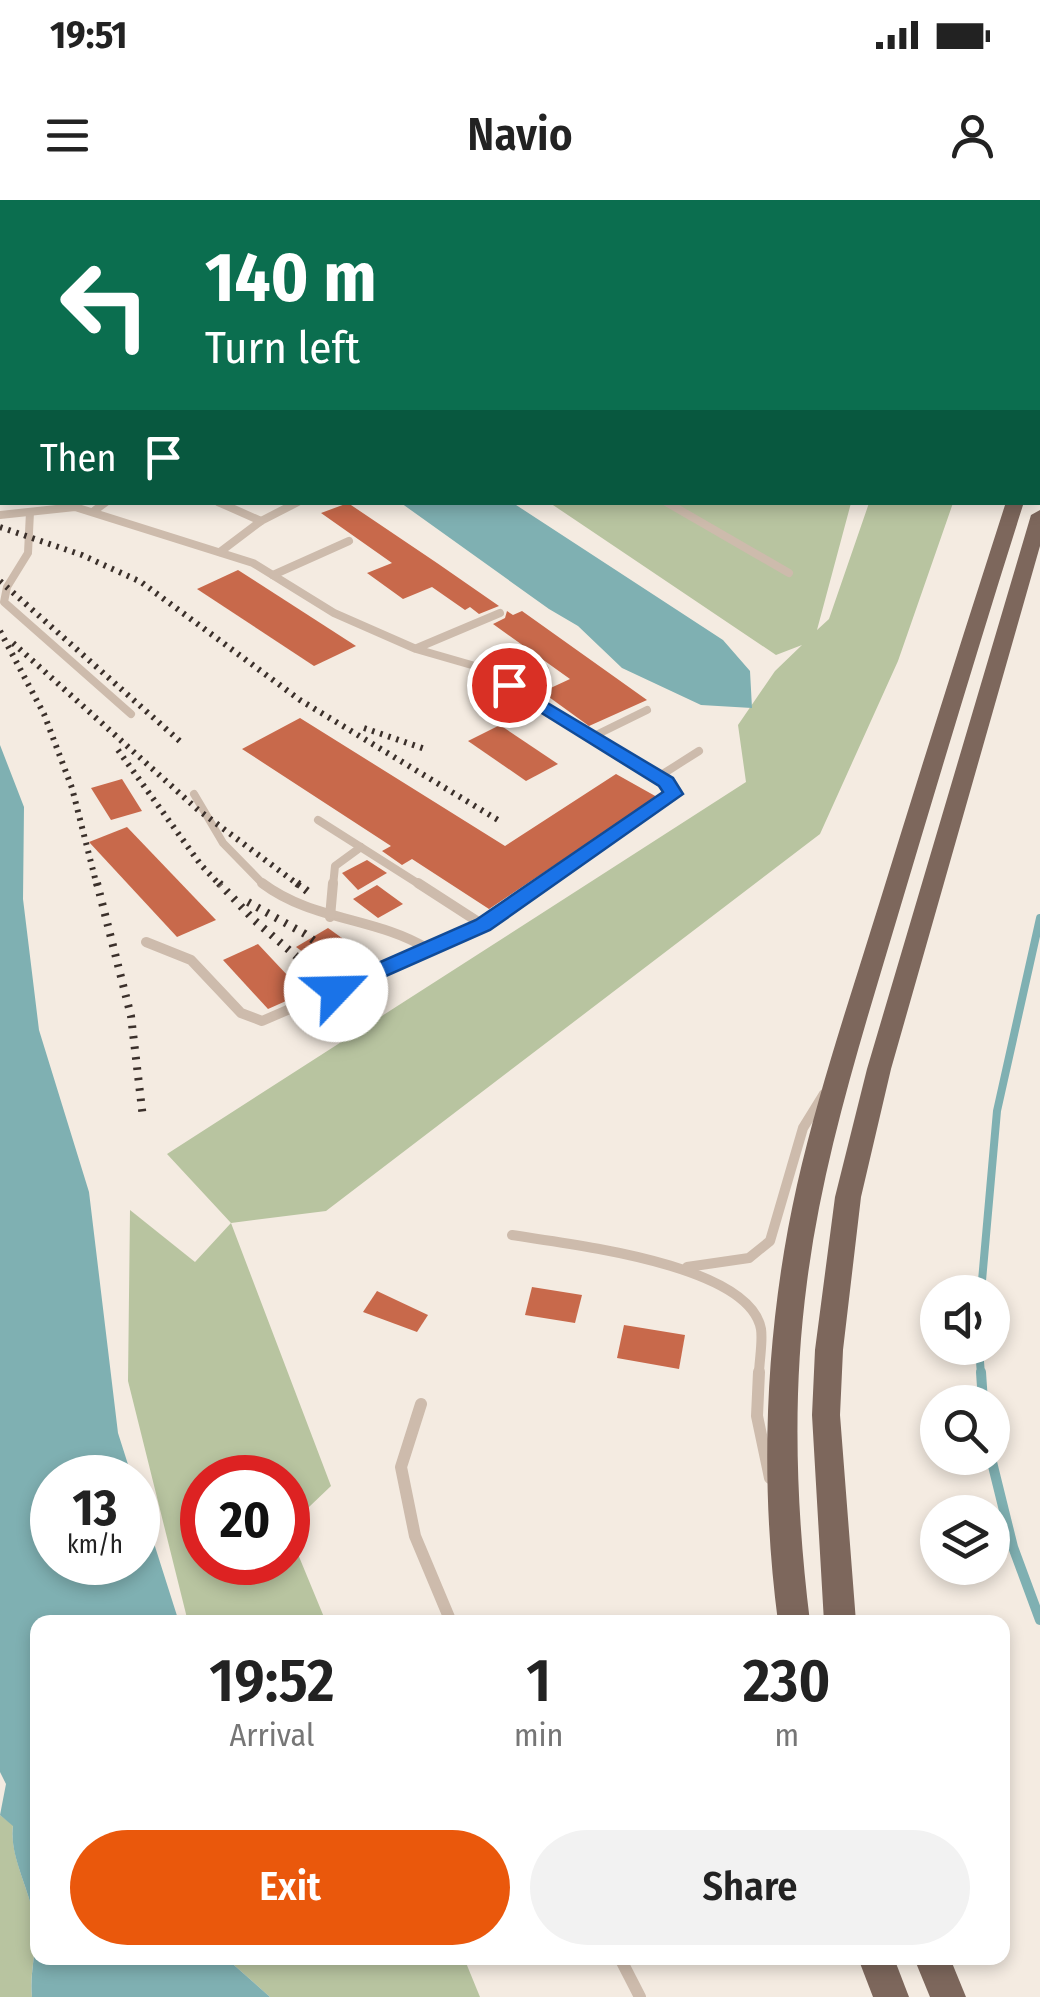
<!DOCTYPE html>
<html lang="en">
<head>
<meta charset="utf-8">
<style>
	:root { --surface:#fff; --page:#f2f2f2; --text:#222; --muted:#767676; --accent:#ea580c }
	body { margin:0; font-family:"Fira Sans Condensed",sans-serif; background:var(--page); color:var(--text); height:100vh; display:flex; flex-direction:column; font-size:38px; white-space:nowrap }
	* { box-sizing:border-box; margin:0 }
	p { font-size:32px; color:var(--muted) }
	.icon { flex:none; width:55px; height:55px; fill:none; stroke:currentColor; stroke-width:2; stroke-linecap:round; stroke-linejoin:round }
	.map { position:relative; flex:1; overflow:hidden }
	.drawer { position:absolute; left:30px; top:1415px; width:980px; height:350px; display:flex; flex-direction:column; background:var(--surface); border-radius:20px; box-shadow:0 5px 15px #0003 }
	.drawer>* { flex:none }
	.hud { position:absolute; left:0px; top:0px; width:1040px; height:305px; box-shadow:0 5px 15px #0003; background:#0b6e4f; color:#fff; overflow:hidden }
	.tools { position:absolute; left:920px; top:1075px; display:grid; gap:20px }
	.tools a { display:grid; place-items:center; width:90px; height:90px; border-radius:50%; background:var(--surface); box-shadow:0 5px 15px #0003; font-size:50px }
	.speed { position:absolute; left:30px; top:1255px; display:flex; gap:20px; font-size:50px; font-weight:700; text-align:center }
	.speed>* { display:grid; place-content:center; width:130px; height:130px; border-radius:50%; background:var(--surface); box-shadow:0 5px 15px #0003; line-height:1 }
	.speed small { font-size:25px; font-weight:400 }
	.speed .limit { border:15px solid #d22; background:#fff; color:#111 }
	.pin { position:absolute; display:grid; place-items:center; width:85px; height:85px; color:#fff; margin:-42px; border:5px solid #fff; border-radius:50%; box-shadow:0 2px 10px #0007 }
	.me { position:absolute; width:110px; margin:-55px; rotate:66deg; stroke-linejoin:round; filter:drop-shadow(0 0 8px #0008) }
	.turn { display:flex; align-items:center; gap:35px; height:210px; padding:0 40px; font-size:45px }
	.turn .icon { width:130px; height:130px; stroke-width:2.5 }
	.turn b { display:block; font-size:70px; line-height:85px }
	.then { display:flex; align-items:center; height:95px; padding:0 40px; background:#0003; gap:20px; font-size:38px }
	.eta { display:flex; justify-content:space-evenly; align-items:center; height:170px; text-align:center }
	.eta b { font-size:60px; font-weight:600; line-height:70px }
	.button { display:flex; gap:20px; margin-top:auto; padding:20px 40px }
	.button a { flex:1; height:115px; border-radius:60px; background:var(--accent); color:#fff; font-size:40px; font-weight:600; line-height:115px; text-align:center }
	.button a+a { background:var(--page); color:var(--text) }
	.status { display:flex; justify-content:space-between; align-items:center; height:70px; padding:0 50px; background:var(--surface); direction:ltr }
	.status svg { height:28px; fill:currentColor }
	header { display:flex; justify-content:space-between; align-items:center; height:130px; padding:0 40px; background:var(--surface); font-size:45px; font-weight:600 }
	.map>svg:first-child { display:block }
	.green { fill:#b8c4a0 }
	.water { fill:#7fb0b2 }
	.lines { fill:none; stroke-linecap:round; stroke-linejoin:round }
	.stream-far1 { stroke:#7fb0b2; stroke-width:8 }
	.stream { stroke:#7fb0b2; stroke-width:10 }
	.building { fill:#c8694b }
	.lane-far3 { stroke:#cdbbac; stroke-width:6 }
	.lane-far2 { stroke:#cdbbac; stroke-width:8 }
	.lane-far1 { stroke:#cdbbac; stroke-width:10 }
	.lane { stroke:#cdbbac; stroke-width:12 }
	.street { fill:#cdbbac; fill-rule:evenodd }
	.primary { fill:#7d675c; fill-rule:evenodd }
	.rail-far1 { stroke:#3b302b; stroke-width:6; stroke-dasharray:2.5 6; stroke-linecap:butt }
	.rail { stroke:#3b302b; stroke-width:8; stroke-dasharray:2.5 8; stroke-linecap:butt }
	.route { fill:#1a73e8; stroke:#114b97; stroke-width:2.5 }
</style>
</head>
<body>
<div class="status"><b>19:51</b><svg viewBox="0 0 49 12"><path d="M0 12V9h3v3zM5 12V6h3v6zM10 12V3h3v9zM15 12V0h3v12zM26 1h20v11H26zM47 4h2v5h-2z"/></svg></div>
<header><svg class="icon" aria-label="menu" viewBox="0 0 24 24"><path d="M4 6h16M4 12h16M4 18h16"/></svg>Navio<svg class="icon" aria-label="person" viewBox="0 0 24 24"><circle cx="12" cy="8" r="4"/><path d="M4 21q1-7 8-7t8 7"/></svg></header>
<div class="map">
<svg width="1040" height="1797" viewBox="0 0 1040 1797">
	<rect width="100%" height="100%" fill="#f4ebe1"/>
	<!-- green -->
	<g class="green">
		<polygon points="317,0 883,0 886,2 322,2"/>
		<polygon points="550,303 851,303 817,430 829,419 869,303 953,303 898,461 820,634 326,1011 231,1023 331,1286 288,1327 288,1278 202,1278 202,1362 288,1362 288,1330 326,1422 188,1422 128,1181 130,1010 195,1062 231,1023 167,954 746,582 738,525 775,471 802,445 776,455"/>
		<path d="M0,1615L13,1625C9,1655 29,1688 34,1718C39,1745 29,1770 32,1797H0Z"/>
		<polygon points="226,1758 464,1758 480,1797 270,1797"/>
	</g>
	<!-- water -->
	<g class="water">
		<polygon points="401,303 513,303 723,440 750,471 752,508 701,505 622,468 578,426 549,409"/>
		<path d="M0,545L24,607L23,699L39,830L89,992L118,1233L132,1277L52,1278V1362H138V1293L179,1422H38V1758H226L270,1797H32C29,1770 39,1745 34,1718C29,1688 9,1655 13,1626L0,1615L6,1584L0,1572Z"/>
	</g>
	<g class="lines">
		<!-- stream-far1 -->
		<g class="stream-far1">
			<polyline points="981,1092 997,911 1040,718"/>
			<polyline points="979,1148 981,1175"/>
		</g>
		<!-- stream -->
		<g class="stream">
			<polyline points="981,1172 983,1202"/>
			<polyline points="991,1258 1013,1347 1040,1420"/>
		</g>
	</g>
	<!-- building -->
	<g class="building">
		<polygon points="348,303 437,363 499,406 479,414 470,407 465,410 432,387 403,399 367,373 392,363 321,313"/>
		<polygon points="238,370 356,446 314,466 197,389"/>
		<polygon points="507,411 513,415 522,411 647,500 589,526 542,492 570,479 493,424 505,418"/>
		<polygon points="300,518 505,646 616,574 657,597 489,709 412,659 402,665 382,651 391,646 242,549"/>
		<polygon points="500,525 558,564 526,581 468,541"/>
		<polygon points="122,579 142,611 111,620 91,588"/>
		<polygon points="127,627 216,720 177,737 89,642"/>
		<polygon points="367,660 387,673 358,690 342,673"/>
		<polygon points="377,685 403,704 378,718 353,699"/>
		<polygon points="328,728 360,751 329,771 296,747"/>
		<polygon points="258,744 304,793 268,809 223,760"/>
		<polygon points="532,1087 582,1095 575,1123 525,1115"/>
		<polygon points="377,1091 428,1115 417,1132 363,1112"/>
		<polygon points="624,1125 685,1135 679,1169 617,1158"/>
	</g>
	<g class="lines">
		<!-- lane-far3 -->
		<polyline class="lane-far3" points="183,2 193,0"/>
		<!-- lane-far2 -->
		<g class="lane-far2">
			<polyline points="218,302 261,321"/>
			<polyline points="666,302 789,373"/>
			<polyline points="94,311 106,302"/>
			<polyline points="30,312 28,353 7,387 4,402 131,514"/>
			<polyline points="0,315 75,307 253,363 334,413 416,449 482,468 672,588 668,599 540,686"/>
			<polyline points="220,352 261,321 298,302"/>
			<polyline points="273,375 349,341"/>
			<polyline points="417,448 500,413"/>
			<polyline points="509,485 545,469"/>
			<polyline points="592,537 647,510"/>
			<polyline points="658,577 699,551"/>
			<polyline points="194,594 223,643 265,686"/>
			<polyline points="318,620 422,686"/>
			<polyline points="333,686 335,666 361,647"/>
		</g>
		<!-- lane-far1 -->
		<g class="lane-far1">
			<path d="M262,683C312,721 376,717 428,749"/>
			<polyline points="418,683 483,725"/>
			<polyline points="330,717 333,683"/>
			<polyline points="146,742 191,760 241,813 262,821 483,725 544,683"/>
			<path d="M512,1035C566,1044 749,1063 761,1129C763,1143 759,1161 759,1175"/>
			<polyline points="687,1067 749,1058 770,1041 803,928 824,894"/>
		</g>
		<!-- lane -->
		<g class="lane">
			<polyline points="759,1172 757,1216 770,1278"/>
			<polyline points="421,1204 401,1267 415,1336 451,1422"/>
			<polyline points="620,1758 640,1797"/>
		</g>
		<!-- street -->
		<polygon class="street" points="495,0 508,0 510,2 496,2"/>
		<!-- primary -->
		<g class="primary">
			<polygon points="1040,222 1040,239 1038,239 1038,223"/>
			<path d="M1006,302H1024C980,440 939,578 898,715C862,836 823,957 807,1082C792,1195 796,1309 810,1422H778C759,1277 765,1128 797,985C819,889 851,795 880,701C921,568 963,435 1006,302Z"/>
			<polygon points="1040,310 1040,346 891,869 861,997 843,1150 840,1215 856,1422 824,1422 812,1215 815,1150 835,997 867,869 1031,315"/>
			<polygon points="858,1758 894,1758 909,1797 873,1797"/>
			<polygon points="914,1758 950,1758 966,1797 930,1797"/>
		</g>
		<!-- rail-far1 -->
		<g class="rail-far1">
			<polyline points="0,327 82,355 141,382 300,500 498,620"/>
			<polyline points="0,381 183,544"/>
			<polyline points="0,431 44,514 72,588 97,686"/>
			<polyline points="13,443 197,609 300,686"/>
			<polyline points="364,528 425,549"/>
			<polyline points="118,550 201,665 221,686"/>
		</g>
		<!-- rail -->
		<g class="rail">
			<polyline points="97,683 131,816 143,918"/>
			<polyline points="219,683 254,720 324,780"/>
			<polyline points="297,683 311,694"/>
			<polyline points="248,702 305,734 339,759"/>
		</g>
	</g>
	<!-- route -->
	<polygon class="route" points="509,480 673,578 683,594 490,730 343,795 328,795 325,790 328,785 476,720 663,592 659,586 503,489 503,481"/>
</svg>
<div class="tools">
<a><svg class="icon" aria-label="sound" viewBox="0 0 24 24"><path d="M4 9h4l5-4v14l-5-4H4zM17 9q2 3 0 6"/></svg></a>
<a><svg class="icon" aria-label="search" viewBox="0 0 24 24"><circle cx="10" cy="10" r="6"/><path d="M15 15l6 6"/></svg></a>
<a><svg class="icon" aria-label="layers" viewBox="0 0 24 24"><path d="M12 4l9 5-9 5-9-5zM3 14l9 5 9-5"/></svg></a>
</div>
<div class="speed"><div>13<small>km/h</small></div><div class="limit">20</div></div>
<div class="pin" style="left:509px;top:485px;background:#d93025"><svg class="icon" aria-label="arrive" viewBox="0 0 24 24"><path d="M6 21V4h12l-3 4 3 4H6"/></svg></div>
<svg class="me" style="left:336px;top:790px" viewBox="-20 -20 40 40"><circle r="19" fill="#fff"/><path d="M0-13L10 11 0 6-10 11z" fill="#1a73e8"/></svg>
<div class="hud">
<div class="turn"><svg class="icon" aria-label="left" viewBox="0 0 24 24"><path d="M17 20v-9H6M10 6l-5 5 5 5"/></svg><div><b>140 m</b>Turn left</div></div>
<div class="then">Then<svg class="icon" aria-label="arrive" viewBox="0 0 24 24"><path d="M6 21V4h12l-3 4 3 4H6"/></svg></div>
</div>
<section class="drawer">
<div class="eta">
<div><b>19:52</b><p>Arrival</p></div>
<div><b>1</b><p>min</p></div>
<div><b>230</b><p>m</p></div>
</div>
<div class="button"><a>Exit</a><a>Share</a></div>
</section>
</div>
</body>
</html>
